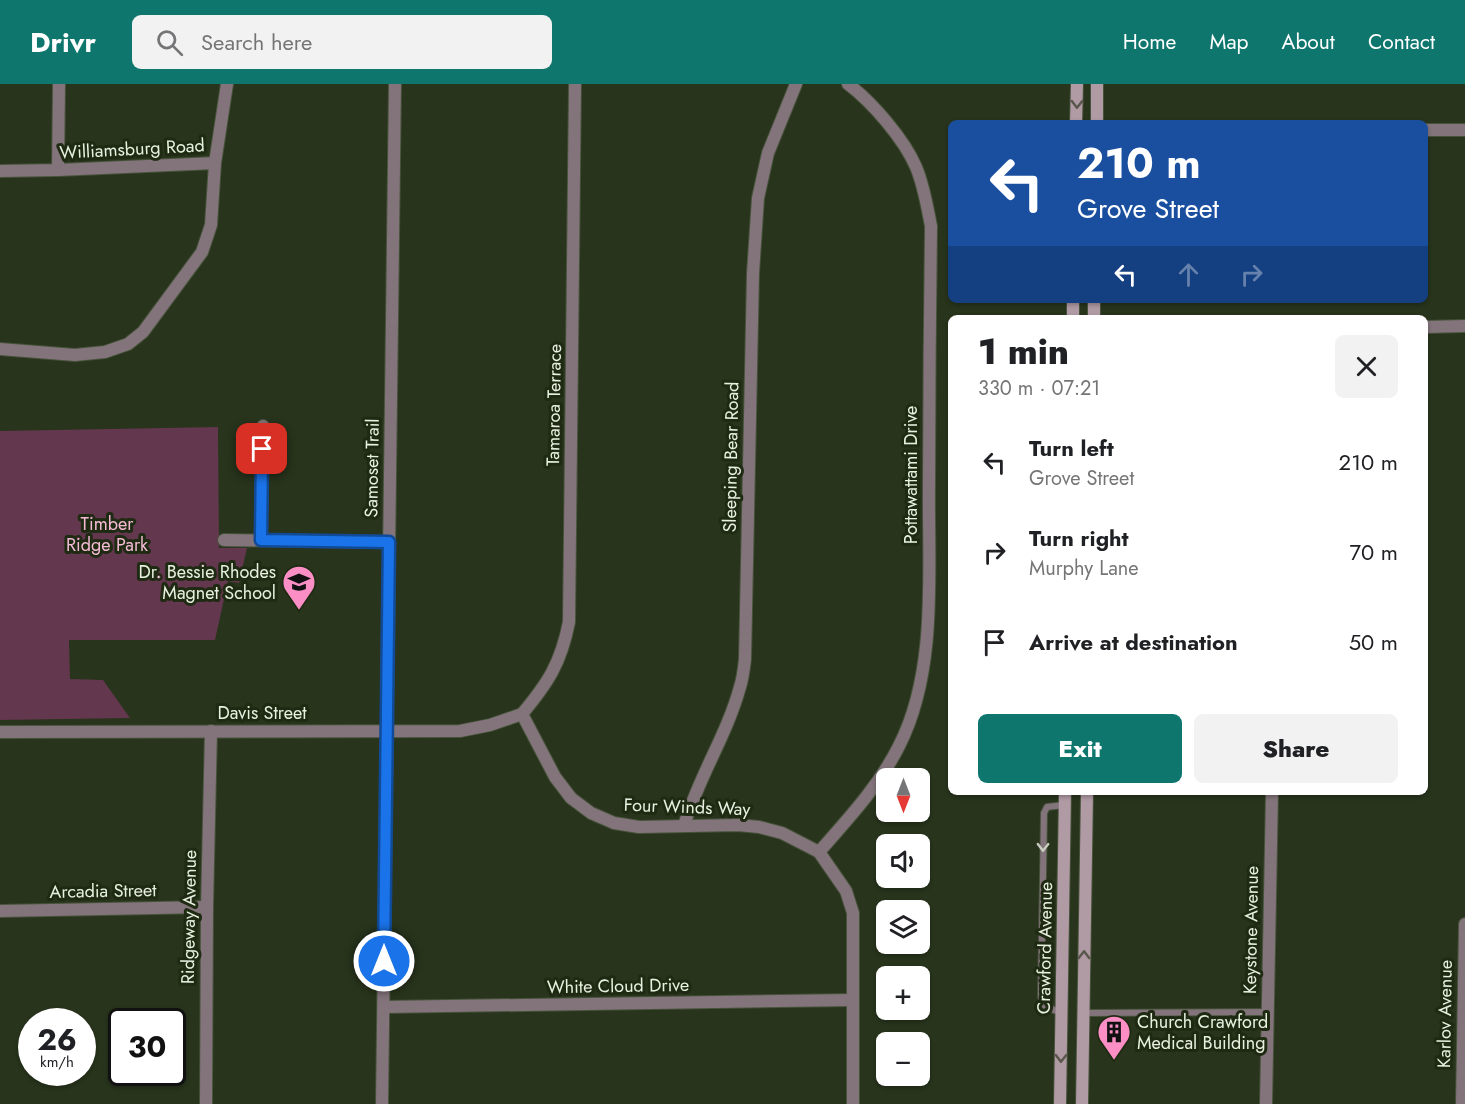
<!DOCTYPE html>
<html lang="en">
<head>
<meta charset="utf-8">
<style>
	:root { --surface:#fff; --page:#f2f2f2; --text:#202124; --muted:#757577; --accent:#0f766e }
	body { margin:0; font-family:Jost,sans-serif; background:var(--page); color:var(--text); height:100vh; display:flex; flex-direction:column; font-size:22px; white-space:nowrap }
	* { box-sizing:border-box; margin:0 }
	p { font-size:20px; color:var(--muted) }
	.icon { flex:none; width:33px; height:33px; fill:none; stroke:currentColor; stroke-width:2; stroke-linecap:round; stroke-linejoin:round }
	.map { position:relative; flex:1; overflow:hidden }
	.panel { position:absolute; left:948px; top:231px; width:480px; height:480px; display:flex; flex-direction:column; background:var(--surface); border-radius:9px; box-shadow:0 2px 4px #0004 }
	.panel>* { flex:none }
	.hud { position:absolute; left:948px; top:36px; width:480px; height:183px; border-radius:9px; box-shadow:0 2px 4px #0004; background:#1a4fa0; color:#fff; overflow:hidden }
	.needle { width:39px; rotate:180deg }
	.tools { position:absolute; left:876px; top:684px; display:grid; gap:12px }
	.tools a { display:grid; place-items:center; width:54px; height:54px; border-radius:9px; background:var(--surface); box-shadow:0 2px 4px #0004; font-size:30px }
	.speed { position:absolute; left:18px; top:924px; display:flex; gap:12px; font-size:30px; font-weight:700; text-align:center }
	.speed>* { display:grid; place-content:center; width:78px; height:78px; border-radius:50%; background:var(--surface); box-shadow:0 2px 4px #0004; line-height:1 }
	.speed small { font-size:15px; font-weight:400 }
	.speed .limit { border:3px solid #111; border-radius:9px; background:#fff; color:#111 }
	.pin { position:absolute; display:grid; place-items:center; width:51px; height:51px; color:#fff; margin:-26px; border-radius:12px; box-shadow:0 3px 9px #0006 }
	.me { position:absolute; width:66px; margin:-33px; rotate:0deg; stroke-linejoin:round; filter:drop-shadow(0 0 4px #0008) }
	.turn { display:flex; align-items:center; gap:21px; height:126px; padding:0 30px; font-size:27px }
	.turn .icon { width:78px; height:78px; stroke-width:2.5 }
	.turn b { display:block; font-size:42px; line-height:51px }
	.lanes { display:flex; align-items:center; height:57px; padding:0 30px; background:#0003; justify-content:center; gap:30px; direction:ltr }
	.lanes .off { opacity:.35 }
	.round { display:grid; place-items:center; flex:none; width:63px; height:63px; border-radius:9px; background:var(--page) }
	.head { display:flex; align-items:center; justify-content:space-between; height:102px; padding:0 30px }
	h1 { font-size:36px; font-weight:800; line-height:45px }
	.cta { display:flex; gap:12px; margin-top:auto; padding:12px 30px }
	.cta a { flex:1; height:69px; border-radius:9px; background:var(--accent); color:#fff; font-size:24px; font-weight:800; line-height:69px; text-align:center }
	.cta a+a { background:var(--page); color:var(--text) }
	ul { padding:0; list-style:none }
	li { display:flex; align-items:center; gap:18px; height:90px; padding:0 30px }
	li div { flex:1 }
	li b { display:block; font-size:22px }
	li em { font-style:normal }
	header { display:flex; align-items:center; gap:36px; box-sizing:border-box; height:84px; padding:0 30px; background:var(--accent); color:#fff }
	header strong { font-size:28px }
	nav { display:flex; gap:33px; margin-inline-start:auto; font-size:21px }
	.search { width:420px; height:54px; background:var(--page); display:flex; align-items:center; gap:15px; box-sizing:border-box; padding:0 21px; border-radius:9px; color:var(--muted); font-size:22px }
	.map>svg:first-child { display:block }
	.green { fill:#63374d }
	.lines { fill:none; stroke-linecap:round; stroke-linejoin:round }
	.lane-casing { stroke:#47523b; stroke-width:8 }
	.street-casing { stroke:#47523b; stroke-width:14 }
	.secondary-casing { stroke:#47523b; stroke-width:14 }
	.lane { stroke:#82747a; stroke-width:6 }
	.street { stroke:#82747a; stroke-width:12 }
	.secondary { stroke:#b09aa4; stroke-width:12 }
	.oneway { stroke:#59574c }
	.oneway2 { stroke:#c9cbc1 }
	.route-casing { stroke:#114b97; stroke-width:15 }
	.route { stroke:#1a73e8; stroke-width:10 }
	.labels { text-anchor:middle; stroke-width:6; stroke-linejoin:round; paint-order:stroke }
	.street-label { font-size:18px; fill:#e8f0e0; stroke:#1f2a12 }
	.park-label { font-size:18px; fill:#f5bbd6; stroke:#1f2a12 }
	.poi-label { font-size:18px; fill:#e8f0e0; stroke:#1f2a12; text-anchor:end }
</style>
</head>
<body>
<header>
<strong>Drivr</strong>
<div class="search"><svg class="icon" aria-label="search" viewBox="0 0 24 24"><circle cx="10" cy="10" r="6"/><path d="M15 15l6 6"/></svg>Search here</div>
<nav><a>Home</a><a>Map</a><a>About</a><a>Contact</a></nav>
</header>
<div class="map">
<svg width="1465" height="1020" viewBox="0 0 1465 1020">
	<rect width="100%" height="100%" fill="#28341c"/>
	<!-- green -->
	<polygon class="green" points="218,343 219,464 247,464 239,499 228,497 215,556 69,556 70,595 103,596 130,634 0,636 0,347"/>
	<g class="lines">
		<!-- lane casing -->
		<g class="lane-casing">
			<g id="lane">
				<polyline points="1061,929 1045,922 1041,913 1044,729 1047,723 1064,721"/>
				<polyline points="1084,929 1268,928"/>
			</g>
		</g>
		<!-- street casing -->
		<g class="street-casing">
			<g id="street">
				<polyline points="1425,46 1465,46"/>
				<polyline points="58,86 59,0"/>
				<polyline points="0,87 58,86 215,79"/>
				<polyline points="1425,243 1465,242"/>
				<polyline points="0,265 75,271 105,268 128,260 143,248 202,168 211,141 215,79 227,0"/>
				<polyline points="224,456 389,458"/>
				<polyline points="261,456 263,342"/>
				<path d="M522,630C548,599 561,579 569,538L575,0"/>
				<polyline points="522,630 555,693 571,714 591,729 614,739 639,743 738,741 759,743 782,749 819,768 846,807 853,829 853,1020"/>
				<polyline points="0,648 460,647 490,641 522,630"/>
				<path d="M684,742C698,694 727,651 740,603C743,594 744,584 745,575L753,189L758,114L768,69L796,0"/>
				<path d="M819,768C848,735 879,702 899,662C938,586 928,485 929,402C929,315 930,229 931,142C927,122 924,102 916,83C904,55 872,18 848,0"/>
				<polyline points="0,827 207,823"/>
				<polyline points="384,923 852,916"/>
				<polyline points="206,1020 207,823 211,647"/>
				<polyline points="382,1020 395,0"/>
				<polyline points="1266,1020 1272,708"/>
				<polyline points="1462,1020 1465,840"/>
			</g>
		</g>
		<!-- secondary casing -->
		<g class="secondary-casing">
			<g id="secondary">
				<polyline points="1076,39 1077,0"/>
				<polyline points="1097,39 1097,0"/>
				<polyline points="1073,234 1073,216"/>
				<polyline points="1094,234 1094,216"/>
				<polyline points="1060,1020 1065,708"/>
				<polyline points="1082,1020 1087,708"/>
			</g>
		</g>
		<!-- lane -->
		<use href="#lane" class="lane"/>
		<!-- street -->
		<use href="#street" class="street"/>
		<!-- secondary -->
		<use href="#secondary" class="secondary"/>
	</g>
	<!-- one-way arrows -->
	<defs><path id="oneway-chevron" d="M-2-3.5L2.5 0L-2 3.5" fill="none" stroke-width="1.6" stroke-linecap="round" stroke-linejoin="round" transform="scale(1.5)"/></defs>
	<g class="oneway">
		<use href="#oneway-chevron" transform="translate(1077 20) rotate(91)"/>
		<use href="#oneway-chevron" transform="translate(1084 871) rotate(-89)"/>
		<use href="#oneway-chevron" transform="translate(1061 974) rotate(91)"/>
	</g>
	<use class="oneway2" href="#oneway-chevron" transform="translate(1043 763) rotate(91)"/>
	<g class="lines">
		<!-- route casing -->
		<g class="route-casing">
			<polyline id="route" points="262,365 261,456 389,458 384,877"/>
		</g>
		<!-- route -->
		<use href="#route" class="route"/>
	</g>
	<!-- icons -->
	<defs>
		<g id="school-pin" transform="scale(1.725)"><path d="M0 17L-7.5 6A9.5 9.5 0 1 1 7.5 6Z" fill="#fb8fc5" stroke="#1f2a12"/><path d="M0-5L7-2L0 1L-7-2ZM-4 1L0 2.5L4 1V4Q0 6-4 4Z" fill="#111"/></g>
		<g id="building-pin" transform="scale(1.725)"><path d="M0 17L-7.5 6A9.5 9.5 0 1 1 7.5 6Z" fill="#fb8fc5" stroke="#1f2a12"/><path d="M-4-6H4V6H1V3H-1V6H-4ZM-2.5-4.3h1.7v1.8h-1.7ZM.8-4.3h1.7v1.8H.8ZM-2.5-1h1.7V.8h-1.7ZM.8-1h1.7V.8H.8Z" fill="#111"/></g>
	</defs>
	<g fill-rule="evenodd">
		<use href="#school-pin" x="299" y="498"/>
		<use href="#building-pin" x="1114" y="948"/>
	</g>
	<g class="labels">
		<!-- street labels -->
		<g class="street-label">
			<text transform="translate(132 65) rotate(-3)" y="6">Williamsburg Road</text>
			<text transform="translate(554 321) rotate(-89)" y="6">Tamaroa Terrace</text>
			<text transform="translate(731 373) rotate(-89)" y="6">Sleeping Bear Road</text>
			<text transform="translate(372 384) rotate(-89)" y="6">Samoset Trail</text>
			<text transform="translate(911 391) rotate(-90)" y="6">Pottawattami Drive</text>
			<text x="262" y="635">Davis Street</text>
			<text transform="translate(687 723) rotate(2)" y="6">Four Winds Way</text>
			<text transform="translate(103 807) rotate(-1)" y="6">Arcadia Street</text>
			<text transform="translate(189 833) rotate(-89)" y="6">Ridgeway Avenue</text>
			<text transform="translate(1251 846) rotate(-89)" y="6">Keystone Avenue</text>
			<text transform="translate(1045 864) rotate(-89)" y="6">Crawford Avenue</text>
			<text transform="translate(618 902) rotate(-1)" y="6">White Cloud Drive</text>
			<text transform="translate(1445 930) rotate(-89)" y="6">Karlov Avenue</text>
		</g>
		<!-- park labels -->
		<g class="park-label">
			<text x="107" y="446">Timber<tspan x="107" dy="21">Ridge Park</tspan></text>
		</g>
		<!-- poi labels -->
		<g class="poi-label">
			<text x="276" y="494">Dr. Bessie Rhodes<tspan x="276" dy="21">Magnet School</tspan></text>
			<text x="1137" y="944" text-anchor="start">Church Crawford<tspan x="1137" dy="21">Medical Building</tspan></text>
		</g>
	</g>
</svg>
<div class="tools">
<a><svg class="needle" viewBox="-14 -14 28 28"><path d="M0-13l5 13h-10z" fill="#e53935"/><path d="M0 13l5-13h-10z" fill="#757577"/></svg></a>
<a><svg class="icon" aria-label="sound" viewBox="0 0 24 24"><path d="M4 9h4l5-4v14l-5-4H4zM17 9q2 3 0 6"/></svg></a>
<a><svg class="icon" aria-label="layers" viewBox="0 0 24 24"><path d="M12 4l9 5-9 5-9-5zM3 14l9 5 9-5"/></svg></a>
<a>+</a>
<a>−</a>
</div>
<div class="speed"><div>26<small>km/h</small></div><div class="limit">30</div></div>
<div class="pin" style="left:262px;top:365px;background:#d93025"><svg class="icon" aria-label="arrive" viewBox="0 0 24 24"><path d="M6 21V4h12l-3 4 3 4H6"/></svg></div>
<svg class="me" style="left:384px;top:877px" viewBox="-20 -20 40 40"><circle r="17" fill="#1a73e8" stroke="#fff" stroke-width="3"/><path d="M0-11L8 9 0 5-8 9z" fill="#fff"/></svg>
<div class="hud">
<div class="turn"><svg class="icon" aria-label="left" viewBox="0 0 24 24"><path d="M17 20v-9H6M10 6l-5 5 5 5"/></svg><div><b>210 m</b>Grove Street</div></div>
<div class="lanes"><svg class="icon" aria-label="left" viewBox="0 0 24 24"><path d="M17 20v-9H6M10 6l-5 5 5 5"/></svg><svg class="icon off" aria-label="ahead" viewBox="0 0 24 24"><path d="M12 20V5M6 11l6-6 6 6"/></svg><svg class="icon off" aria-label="right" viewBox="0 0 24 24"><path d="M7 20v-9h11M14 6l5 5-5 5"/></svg></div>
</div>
<section class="panel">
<div class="head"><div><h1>1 min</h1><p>330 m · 07:21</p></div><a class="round"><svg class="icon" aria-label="close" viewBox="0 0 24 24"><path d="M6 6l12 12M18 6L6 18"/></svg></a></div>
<ul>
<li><svg class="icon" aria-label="left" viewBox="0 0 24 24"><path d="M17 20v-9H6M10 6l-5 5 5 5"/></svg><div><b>Turn left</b><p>Grove Street</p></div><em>210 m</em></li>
<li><svg class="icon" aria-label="right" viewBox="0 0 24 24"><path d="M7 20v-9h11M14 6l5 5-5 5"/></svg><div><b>Turn right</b><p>Murphy Lane</p></div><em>70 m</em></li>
<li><svg class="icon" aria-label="arrive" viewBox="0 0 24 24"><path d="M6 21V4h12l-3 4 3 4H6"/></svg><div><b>Arrive at destination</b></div><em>50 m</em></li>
</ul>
<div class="cta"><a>Exit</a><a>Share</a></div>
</section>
</div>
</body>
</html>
